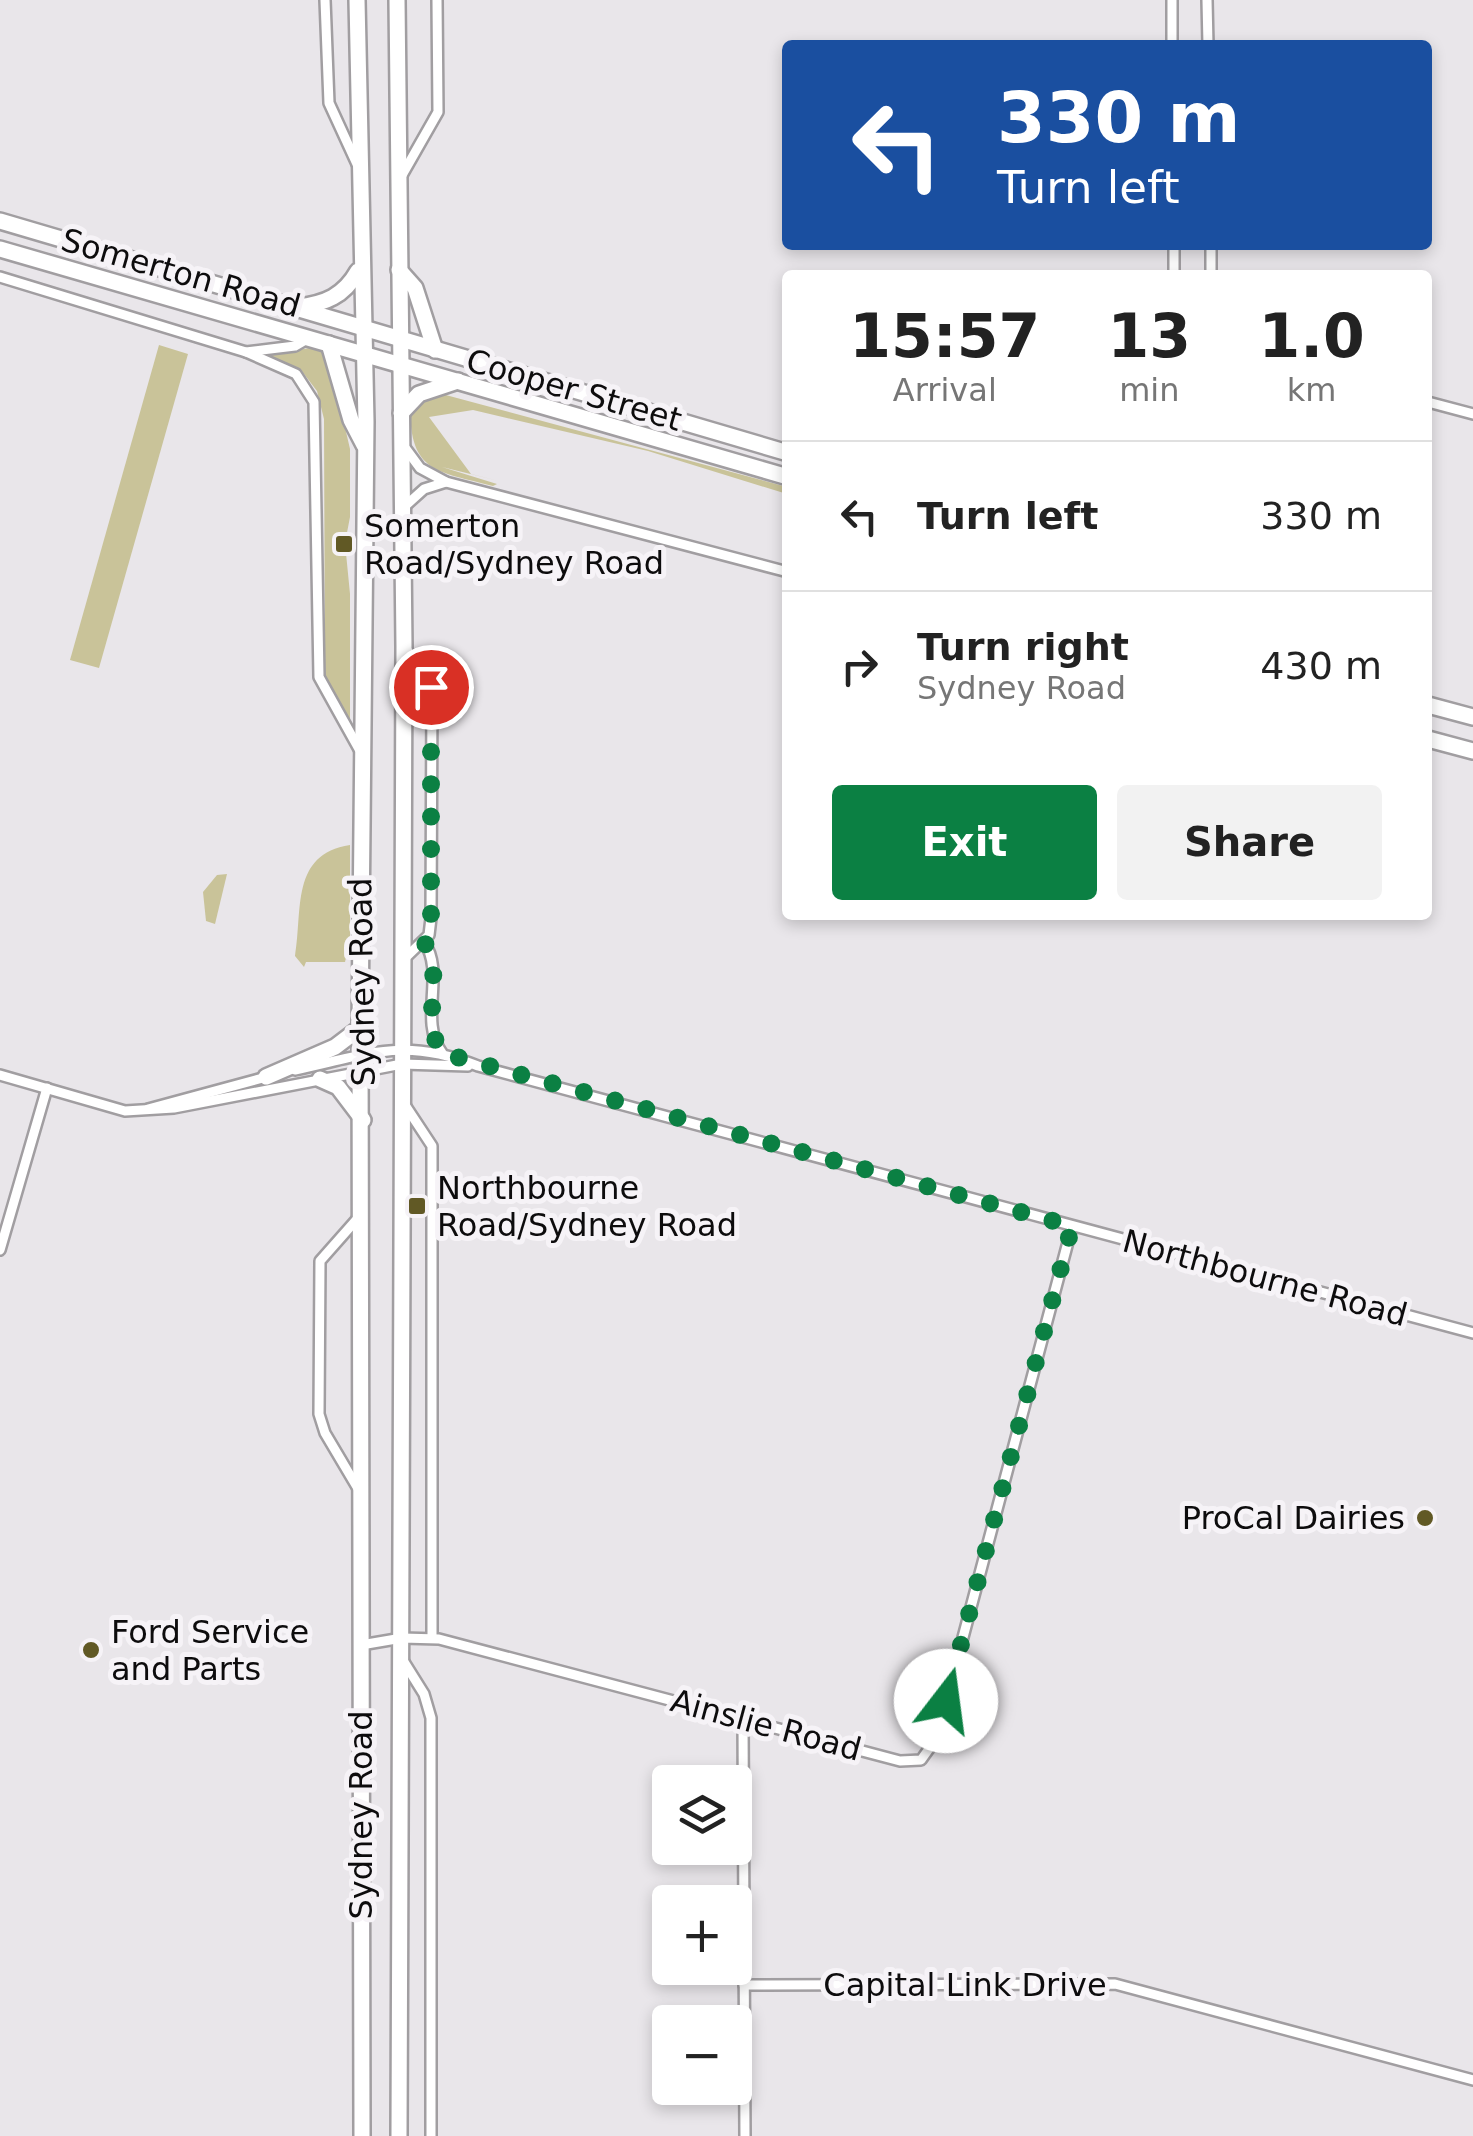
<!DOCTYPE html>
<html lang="en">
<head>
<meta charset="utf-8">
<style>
	:root { --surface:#fff; --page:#f2f2f2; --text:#222; --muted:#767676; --line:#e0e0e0; --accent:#0b8043 }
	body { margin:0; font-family:"DejaVu Sans",sans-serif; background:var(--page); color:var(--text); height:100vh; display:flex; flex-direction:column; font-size:38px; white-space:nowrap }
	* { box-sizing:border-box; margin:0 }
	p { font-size:32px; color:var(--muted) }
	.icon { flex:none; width:55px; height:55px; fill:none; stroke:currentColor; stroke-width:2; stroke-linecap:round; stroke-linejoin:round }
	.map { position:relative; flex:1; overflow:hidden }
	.sheet { position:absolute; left:782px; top:270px; width:650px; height:650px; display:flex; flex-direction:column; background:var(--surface); border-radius:10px; box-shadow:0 5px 15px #0003 }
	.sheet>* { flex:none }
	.hud { position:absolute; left:782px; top:40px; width:650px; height:210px; border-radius:10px; box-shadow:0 5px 15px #0003; background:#1a4fa0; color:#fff; overflow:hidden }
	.buttons { position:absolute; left:652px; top:1765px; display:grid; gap:20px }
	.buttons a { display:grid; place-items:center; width:100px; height:100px; border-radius:10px; background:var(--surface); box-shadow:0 5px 15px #0003; font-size:50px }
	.pin { position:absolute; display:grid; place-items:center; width:85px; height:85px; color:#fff; margin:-42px; border:5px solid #fff; border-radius:50%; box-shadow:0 2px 10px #0007 }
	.me { position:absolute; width:110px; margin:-55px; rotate:15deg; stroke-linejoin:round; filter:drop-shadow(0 0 8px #0008) }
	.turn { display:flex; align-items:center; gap:35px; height:210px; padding:0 50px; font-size:45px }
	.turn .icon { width:130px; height:130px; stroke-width:2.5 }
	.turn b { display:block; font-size:70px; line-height:85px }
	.eta { display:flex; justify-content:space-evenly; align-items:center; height:170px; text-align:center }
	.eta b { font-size:60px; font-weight:700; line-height:70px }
	.action { display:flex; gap:20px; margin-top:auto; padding:20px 50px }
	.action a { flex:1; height:115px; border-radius:10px; background:var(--accent); color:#fff; font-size:40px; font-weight:700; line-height:115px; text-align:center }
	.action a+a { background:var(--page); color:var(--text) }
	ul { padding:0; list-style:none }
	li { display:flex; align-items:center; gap:30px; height:150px; padding:0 50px; border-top:2px solid var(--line) }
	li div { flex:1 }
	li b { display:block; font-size:38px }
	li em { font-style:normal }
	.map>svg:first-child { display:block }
	.green { fill:#c9c399 }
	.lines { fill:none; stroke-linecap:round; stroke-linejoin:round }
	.minor-casing { stroke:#a19ea1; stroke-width:14 }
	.primary-casing { stroke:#a19ea1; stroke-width:20 }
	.trunk-casing { stroke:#a19ea1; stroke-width:20 }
	.minor { stroke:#fff; stroke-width:9 }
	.primary { stroke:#fff; stroke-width:15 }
	.trunk { stroke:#fff; stroke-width:15 }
	.route { stroke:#0b8043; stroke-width:18; stroke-dasharray:0 32.4 }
	.poi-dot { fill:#615925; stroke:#f6f3f7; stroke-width:4 }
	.labels { text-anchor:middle; stroke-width:10; stroke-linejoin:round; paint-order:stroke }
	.street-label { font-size:32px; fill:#0d0c0d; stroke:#f6f3f7 }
	.poi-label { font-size:32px; fill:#0d0c0d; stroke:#f6f3f7; text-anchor:start }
</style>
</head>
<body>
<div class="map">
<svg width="1473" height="2136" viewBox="0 0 1473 2136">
	<rect width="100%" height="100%" fill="#e9e6ea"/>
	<!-- green -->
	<g class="green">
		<polygon points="159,345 188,354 99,668 70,660"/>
		<polygon points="315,347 329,358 350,449 350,517 345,543 350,594 350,725 325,684 324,419 317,391 301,370 264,356"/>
		<path d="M442,394L787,487V494L648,451L473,410L429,417L471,474L499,481L442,467L497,484L493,486C438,471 410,474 410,407L414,401Z"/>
		<path d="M350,845V940L345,962H306L304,967L295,956C303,911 290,854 350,845Z"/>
		<polygon points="227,874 215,924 206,921 203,892 217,875"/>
	</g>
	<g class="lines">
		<!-- minor casing -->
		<g class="minor-casing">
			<g id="minor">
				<polyline points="325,0 329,103 357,164"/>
				<polyline points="1172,0 1172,45"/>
				<polyline points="1207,0 1208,45"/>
				<polyline points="401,177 438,112 437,0"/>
				<polyline points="1174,245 1174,275"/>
				<polyline points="1211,245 1211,275"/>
				<polyline points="0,277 246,352 295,346 307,339"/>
				<polyline points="246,352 296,374 314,402 319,677 359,749"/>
				<polyline points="1428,402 1473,414"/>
				<polyline points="406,449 420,468 446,482 788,572"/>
				<polyline points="404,507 424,489 446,482"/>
				<path d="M424,942C446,973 418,1020 442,1053"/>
				<polyline points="404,959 429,935 431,918 432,693 406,648"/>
				<path d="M295,1070C370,1054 404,1037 478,1066L1473,1333"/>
				<polyline points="0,1075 125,1111 174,1108 402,1064 468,1066"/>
				<polyline points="403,1102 432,1146 432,1638"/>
				<polyline points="148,1109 270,1076"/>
				<polyline points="358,1218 320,1261 319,1414 325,1433 360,1492"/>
				<polyline points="0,1250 47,1088"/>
				<polyline points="361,1645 402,1638 439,1639 900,1761 921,1760 936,1739 1072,1227"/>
				<polyline points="404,1662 424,1694 431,1718 431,2136"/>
				<polyline points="743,1719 745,2136"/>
				<polyline points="744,1985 1115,1984 1473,2080"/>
			</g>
		</g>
		<!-- primary casing -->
		<g class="primary-casing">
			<g id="primary">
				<polyline points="0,221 788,453"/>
				<polyline points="0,249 788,477"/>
				<polyline points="1428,705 1473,717"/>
				<polyline points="1428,739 1473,751"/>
			</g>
		</g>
		<!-- trunk casing -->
		<g class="trunk-casing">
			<g id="trunk">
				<polyline points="357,0 366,422 360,1028 362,2136"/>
				<polyline points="397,0 404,646 399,2136"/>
				<polyline points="399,270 415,288 435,350"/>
				<path d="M297,307C325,304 344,296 358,271"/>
				<polyline points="329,344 351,420 364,445"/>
				<polyline points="401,413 419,394 458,381"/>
				<polyline points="266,1077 335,1047 360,1028"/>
				<polyline points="320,1079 338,1087 363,1120"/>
			</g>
		</g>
		<!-- minor -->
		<use href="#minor" class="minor"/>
		<!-- primary -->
		<use href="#primary" class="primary"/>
		<!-- trunk -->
		<use href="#trunk" class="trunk"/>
	</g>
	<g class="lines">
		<!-- route -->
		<path class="route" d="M431,687V928L424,942C446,974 419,1020 442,1053L1072,1226L946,1701"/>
	</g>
	<!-- markers -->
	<g class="poi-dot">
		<rect x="334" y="534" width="20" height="20" rx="5"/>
		<rect x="407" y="1196" width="20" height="20" rx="5"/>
		<circle cx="1425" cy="1518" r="10"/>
		<circle cx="91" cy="1650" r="10"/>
	</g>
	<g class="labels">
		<!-- street labels -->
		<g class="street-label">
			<text transform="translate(181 273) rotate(16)" y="11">Somerton Road</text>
			<text transform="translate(574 390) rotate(16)" y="11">Cooper Street</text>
			<text transform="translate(362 982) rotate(-91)" y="11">Sydney Road</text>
			<text transform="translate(1265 1278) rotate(15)" y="11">Northbourne Road</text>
			<text transform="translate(766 1725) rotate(15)" y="11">Ainslie Road</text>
			<text transform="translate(361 1815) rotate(-90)" y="11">Sydney Road</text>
			<text x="965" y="1996">Capital Link Drive</text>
		</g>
		<!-- poi labels -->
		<g class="poi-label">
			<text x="364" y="537">Somerton<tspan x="364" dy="37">Road/Sydney Road</tspan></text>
			<text x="437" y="1199">Northbourne<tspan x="437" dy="37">Road/Sydney Road</tspan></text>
			<text x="1405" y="1529" text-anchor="end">ProCal Dairies</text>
			<text x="111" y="1643">Ford Service<tspan x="111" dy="37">and Parts</tspan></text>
		</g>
	</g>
</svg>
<div class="buttons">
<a><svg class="icon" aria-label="layers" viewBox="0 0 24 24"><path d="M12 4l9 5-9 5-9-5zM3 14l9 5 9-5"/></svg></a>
<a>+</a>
<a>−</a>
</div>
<div class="pin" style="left:431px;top:687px;background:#d93025"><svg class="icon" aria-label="arrive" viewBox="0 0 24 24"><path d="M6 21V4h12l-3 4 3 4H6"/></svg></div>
<svg class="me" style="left:946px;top:1701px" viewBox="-20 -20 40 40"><circle r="19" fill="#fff"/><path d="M0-13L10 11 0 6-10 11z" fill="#0b8043"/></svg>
<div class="hud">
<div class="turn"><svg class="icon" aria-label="left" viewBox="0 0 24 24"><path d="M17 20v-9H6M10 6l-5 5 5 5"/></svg><div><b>330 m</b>Turn left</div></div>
</div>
<section class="sheet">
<div class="eta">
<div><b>15:57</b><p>Arrival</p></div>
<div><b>13</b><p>min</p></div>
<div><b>1.0</b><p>km</p></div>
</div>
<ul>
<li><svg class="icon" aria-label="left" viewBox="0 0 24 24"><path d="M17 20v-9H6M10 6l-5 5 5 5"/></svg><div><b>Turn left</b></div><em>330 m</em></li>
<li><svg class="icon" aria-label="right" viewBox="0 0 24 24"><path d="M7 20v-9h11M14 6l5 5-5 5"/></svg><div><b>Turn right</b><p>Sydney Road</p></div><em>430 m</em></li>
</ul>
<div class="action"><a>Exit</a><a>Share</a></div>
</section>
</div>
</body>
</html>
